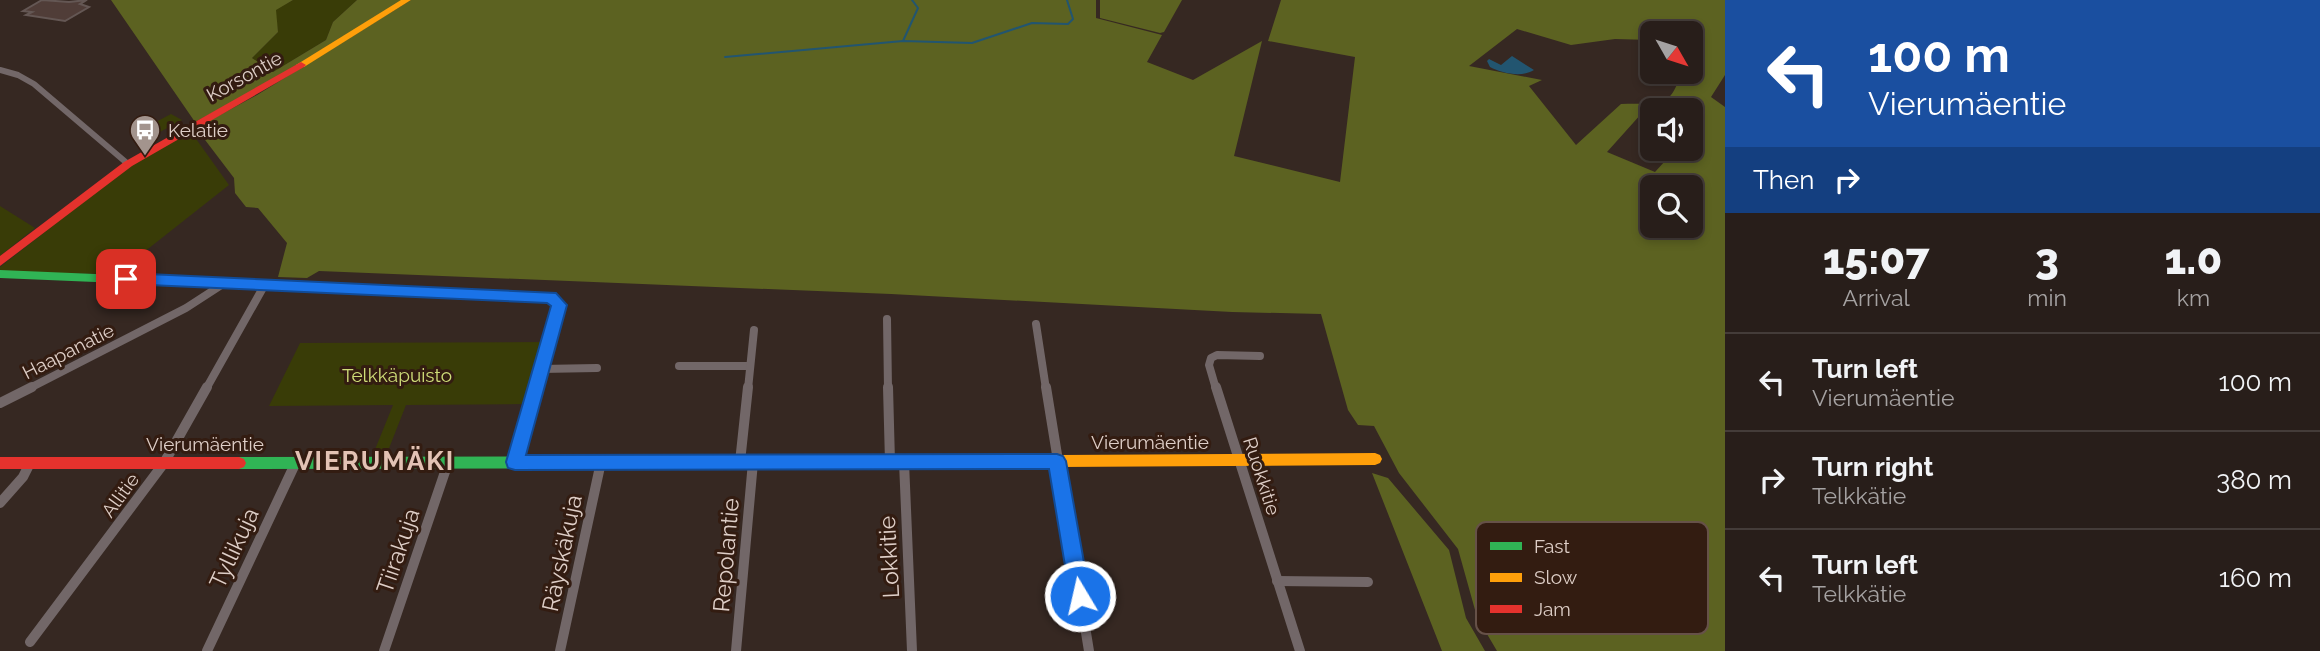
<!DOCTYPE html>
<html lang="en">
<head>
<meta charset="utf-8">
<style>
	:root { --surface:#281e1a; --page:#302723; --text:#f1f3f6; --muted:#a5a2a2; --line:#443c39 }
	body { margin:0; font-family:Raleway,sans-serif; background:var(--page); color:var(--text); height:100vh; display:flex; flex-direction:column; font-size:26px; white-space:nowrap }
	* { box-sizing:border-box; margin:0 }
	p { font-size:23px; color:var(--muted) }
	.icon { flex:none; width:38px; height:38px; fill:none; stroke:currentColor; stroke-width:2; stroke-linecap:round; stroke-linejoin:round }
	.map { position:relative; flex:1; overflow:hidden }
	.details { display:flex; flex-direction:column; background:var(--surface); width:595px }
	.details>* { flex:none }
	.guide { background:#1a4fa0; color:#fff; overflow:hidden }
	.needle { width:46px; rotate:129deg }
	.tools { position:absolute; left:1640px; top:21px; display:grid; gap:14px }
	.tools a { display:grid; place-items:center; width:63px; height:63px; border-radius:10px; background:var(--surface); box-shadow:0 4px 10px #0003,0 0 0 2px var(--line); font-size:35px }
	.pin { position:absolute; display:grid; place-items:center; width:60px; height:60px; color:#fff; margin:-30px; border-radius:14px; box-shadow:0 4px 10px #0006 }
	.me { position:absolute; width:77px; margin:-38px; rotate:351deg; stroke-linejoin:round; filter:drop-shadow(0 0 5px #0008) }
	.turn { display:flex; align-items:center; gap:24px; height:147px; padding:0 28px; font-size:32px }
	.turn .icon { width:91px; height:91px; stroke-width:2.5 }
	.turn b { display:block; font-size:49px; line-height:60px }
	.then { display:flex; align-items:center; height:66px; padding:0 28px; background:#0003; gap:14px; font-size:26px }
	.eta { display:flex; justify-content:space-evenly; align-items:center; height:119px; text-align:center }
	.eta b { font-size:42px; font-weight:800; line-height:49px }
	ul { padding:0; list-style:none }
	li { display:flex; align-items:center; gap:21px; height:98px; padding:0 28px; border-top:2px solid var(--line) }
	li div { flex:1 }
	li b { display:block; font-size:26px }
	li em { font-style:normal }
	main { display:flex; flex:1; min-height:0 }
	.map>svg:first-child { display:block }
	.green { fill:#393c07 }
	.forest { fill:#5c6221; fill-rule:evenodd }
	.water { fill:#225570 }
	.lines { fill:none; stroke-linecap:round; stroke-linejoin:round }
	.stream { stroke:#225570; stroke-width:2 }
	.building { fill:#503d38; stroke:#645754; stroke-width:2 }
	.street-far2 { stroke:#726768; stroke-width:6 }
	.street-far1 { stroke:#726768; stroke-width:8 }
	.street { stroke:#726768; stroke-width:10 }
	.fast { fill:#30b455; fill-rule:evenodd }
	.slow { fill:#ff9f0a; fill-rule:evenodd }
	.jam { fill:#e5322d; fill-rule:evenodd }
	.route { fill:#1a73e8; stroke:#114b97; stroke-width:2 }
	.labels { text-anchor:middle; stroke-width:6; stroke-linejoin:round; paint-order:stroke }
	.street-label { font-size:19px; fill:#decec7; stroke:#331c11 }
	.poi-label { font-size:19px; fill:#decec7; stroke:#331c11; text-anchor:start }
	.park-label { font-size:19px; fill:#cfdd78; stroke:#331c11 }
	.near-street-label { font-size:23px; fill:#decec7; stroke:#331c11 }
	.district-label { font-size:26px; font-weight:bold; letter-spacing:2px; fill:#e3c2b4; stroke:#331c11 }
	.key { fill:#331c11; stroke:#665148; stroke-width:2 }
	.key-label { font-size:19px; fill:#decec7 }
</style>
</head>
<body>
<main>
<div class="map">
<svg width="1725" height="651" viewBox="0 0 1725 651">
	<rect width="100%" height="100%" fill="#362822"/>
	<!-- green -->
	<g class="green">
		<polygon points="293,0 357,0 333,22 326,40 273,72 252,58 278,32 275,10"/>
		<polygon points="171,114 182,120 147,139 135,133"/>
		<polygon points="189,133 194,136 229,185 139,256 107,274 0,272 0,267 132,164"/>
		<polygon points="0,206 35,228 0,256"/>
		<polygon points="544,342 525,404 406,405 386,456 372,457 393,405 269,406 300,343"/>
	</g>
	<!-- forest -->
	<g class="forest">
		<polygon points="111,0 293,0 276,10 278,32 252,58 273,72 326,40 333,22 357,0 403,0 266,84 195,122"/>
		<path d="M411,0H1096V18L1162,35L1147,62L1193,80L1262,41L1234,156L1340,182L1355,57L1268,41L1281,0H1725V75L1711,97L1725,107V651H1497L1477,617L1458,549L1399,473L1374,426L1358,425L1348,410L1321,314L1232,312L891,294L319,271L307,278L278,277L287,243L258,208L246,207L235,193L234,178L196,128L257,95ZM1517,29L1571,45L1615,39L1652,40V33H1690V72H1682C1668,112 1660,102 1621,104L1576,145L1529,86L1542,80L1469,66ZM1652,110H1690V149H1676L1655,172L1607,152L1642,113L1652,117ZM1652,187H1690V226H1652Z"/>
		<polygon points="1100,0 1182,0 1164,32 1160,33 1100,18"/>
		<polygon points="1372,473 1388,478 1449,550 1466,618 1485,651 1442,651"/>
	</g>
	<!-- water -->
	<path class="water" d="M1512,56L1534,70C1521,78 1502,73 1490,67L1487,61L1489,59L1501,65Z"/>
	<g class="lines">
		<!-- stream -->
		<g class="stream">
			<polyline points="903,41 918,8 912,0"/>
			<polyline points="725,57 903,41 972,43 1032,23 1068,24 1073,19 1067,0"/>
		</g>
	</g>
	<!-- building -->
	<polygon class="building" points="42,0 69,2 87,0 80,4 89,7 65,21 26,15 32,12 23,11"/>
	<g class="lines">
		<!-- street-far2 -->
		<polyline class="street-far2" points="0,70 18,75 34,84 128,164"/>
		<!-- street-far1 -->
		<g class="street-far1">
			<polyline points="887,319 888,389"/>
			<polyline points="1036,324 1046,389"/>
			<polyline points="679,366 749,366"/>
			<polyline points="541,369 597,368"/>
			<polyline points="28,389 186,308 223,284"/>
			<polyline points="206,389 264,286"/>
			<polyline points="748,389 754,330"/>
			<polyline points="1216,389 1209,365 1211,358 1217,355 1260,356"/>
		</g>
		<!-- street -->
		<g class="street">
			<polyline points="888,387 890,462"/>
			<polyline points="1046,387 1089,651"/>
			<polyline points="1216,387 1300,651"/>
			<polyline points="0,403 32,387"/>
			<polyline points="740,462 748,387"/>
			<polyline points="904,462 912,651"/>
			<polyline points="0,503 23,477 30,463"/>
			<polyline points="1277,581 1368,582"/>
			<polyline points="30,642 164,463 207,387"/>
			<polyline points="207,651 296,462"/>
			<polyline points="384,651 448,463"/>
			<polyline points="560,651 601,462"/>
			<polyline points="736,651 753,462"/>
		</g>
		<!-- fast -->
		<g class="fast">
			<polygon points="0,270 495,291 501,295 495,299 0,278"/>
			<polygon points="903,456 908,458 910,462 908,466 903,468 239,469 234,467 232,463 234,459 239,457"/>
		</g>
		<!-- slow -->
		<g class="slow">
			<polygon points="401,0 411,0 304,67 298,67 296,65"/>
			<polygon points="1375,453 1380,455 1382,459 1380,463 1375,465 903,468 898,466 896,462 898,458 903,456"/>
		</g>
		<!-- jam -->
		<g class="jam">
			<polygon points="301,62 306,65 304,67 132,166 0,266 0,256 124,162"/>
			<polygon points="495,291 550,293 554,294 566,305 522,462 520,466 515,468 510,466 508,462 554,306 547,301 491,298 489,295"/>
			<polygon points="0,457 239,457 244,459 246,463 244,467 239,469 0,469"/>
		</g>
	</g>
	<!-- route -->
	<polygon class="route" points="126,273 556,293 567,305 526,455 1057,454 1063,456 1066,461 1090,596 1087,603 1080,606 1073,603 1070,596 1049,469 515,470 508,468 506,462 551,306 547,303 126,284 119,279"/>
	<!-- icons -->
	<defs>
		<g id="bus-pin" transform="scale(1.575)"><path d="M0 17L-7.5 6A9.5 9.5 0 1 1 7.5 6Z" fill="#a3948d" stroke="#331c11"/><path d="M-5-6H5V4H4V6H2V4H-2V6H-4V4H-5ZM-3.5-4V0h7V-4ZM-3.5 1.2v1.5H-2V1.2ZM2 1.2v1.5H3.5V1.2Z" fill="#fff"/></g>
	</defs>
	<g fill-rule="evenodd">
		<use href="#bus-pin" x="145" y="130"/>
	</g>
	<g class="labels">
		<!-- street labels -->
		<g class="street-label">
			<text transform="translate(244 76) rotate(-29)" y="7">Korsontie</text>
			<text transform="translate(68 351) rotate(-27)" y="7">Haapanatie</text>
			<text x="1150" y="449">Vierumäentie</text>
			<text x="205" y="451">Vierumäentie</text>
			<text transform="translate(1262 476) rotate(72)" y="7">Ruokkitie</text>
			<text transform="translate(120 495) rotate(-54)" y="7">Allitie</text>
		</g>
		<!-- poi labels -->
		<g class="poi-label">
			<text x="168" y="137">Kelatie</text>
		</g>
		<!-- park labels -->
		<g class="park-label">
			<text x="397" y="382">Telkkäpuisto</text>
		</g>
		<!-- near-street labels -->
		<g class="near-street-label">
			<text transform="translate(234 548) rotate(-65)" y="8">Tyllikuja</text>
			<text transform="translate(398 551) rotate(-71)" y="8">Tiirakuja</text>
			<text transform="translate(562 553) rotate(-78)" y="8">Räyskäkuja</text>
			<text transform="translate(726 555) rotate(-85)" y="8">Repolantie</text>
			<text transform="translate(889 557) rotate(-93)" y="8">Lokkitie</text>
		</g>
		<!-- district labels -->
		<g class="district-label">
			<text x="375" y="470">VIERUMÄKI</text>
		</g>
	</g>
	<!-- legend -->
	<rect x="1476" y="522" width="232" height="112" rx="10" class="key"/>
	<rect x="1490" y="542" width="32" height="8" fill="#30b455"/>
	<rect x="1490" y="573" width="32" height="9" fill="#ff9f0a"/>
	<rect x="1490" y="605" width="32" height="8" fill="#e5322d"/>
	<g class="key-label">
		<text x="1534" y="553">Fast</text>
		<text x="1534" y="584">Slow</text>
		<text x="1534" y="616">Jam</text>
	</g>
</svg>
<div class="tools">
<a><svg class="needle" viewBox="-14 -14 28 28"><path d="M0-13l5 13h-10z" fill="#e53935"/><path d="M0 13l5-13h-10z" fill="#a5a2a2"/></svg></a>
<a><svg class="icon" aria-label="sound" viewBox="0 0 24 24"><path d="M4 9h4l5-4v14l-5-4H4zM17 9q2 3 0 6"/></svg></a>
<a><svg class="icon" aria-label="search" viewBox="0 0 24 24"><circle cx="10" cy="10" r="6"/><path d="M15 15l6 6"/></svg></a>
</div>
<div class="pin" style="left:126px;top:279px;background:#d93025"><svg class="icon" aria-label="arrive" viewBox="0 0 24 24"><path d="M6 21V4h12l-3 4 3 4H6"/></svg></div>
<svg class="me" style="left:1080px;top:596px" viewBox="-20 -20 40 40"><circle r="17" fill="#1a73e8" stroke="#fff" stroke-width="3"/><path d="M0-11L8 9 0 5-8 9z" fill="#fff"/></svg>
</div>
<section class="details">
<div class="guide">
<div class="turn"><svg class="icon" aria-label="left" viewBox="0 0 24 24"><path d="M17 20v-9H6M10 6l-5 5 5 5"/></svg><div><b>100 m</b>Vierumäentie</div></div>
<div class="then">Then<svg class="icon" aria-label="right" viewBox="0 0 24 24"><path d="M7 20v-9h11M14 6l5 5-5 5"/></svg></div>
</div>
<div class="eta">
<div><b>15:07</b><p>Arrival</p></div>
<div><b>3</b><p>min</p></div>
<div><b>1.0</b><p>km</p></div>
</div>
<ul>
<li><svg class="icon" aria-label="left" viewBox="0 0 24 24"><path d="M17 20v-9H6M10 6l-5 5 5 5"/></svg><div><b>Turn left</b><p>Vierumäentie</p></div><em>100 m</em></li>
<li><svg class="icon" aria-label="right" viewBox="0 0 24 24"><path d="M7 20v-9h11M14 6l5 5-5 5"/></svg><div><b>Turn right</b><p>Telkkätie</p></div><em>380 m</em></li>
<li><svg class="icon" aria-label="left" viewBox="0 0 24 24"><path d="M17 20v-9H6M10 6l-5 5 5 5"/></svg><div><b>Turn left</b><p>Telkkätie</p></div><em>160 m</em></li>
</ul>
</section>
</main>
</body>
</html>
